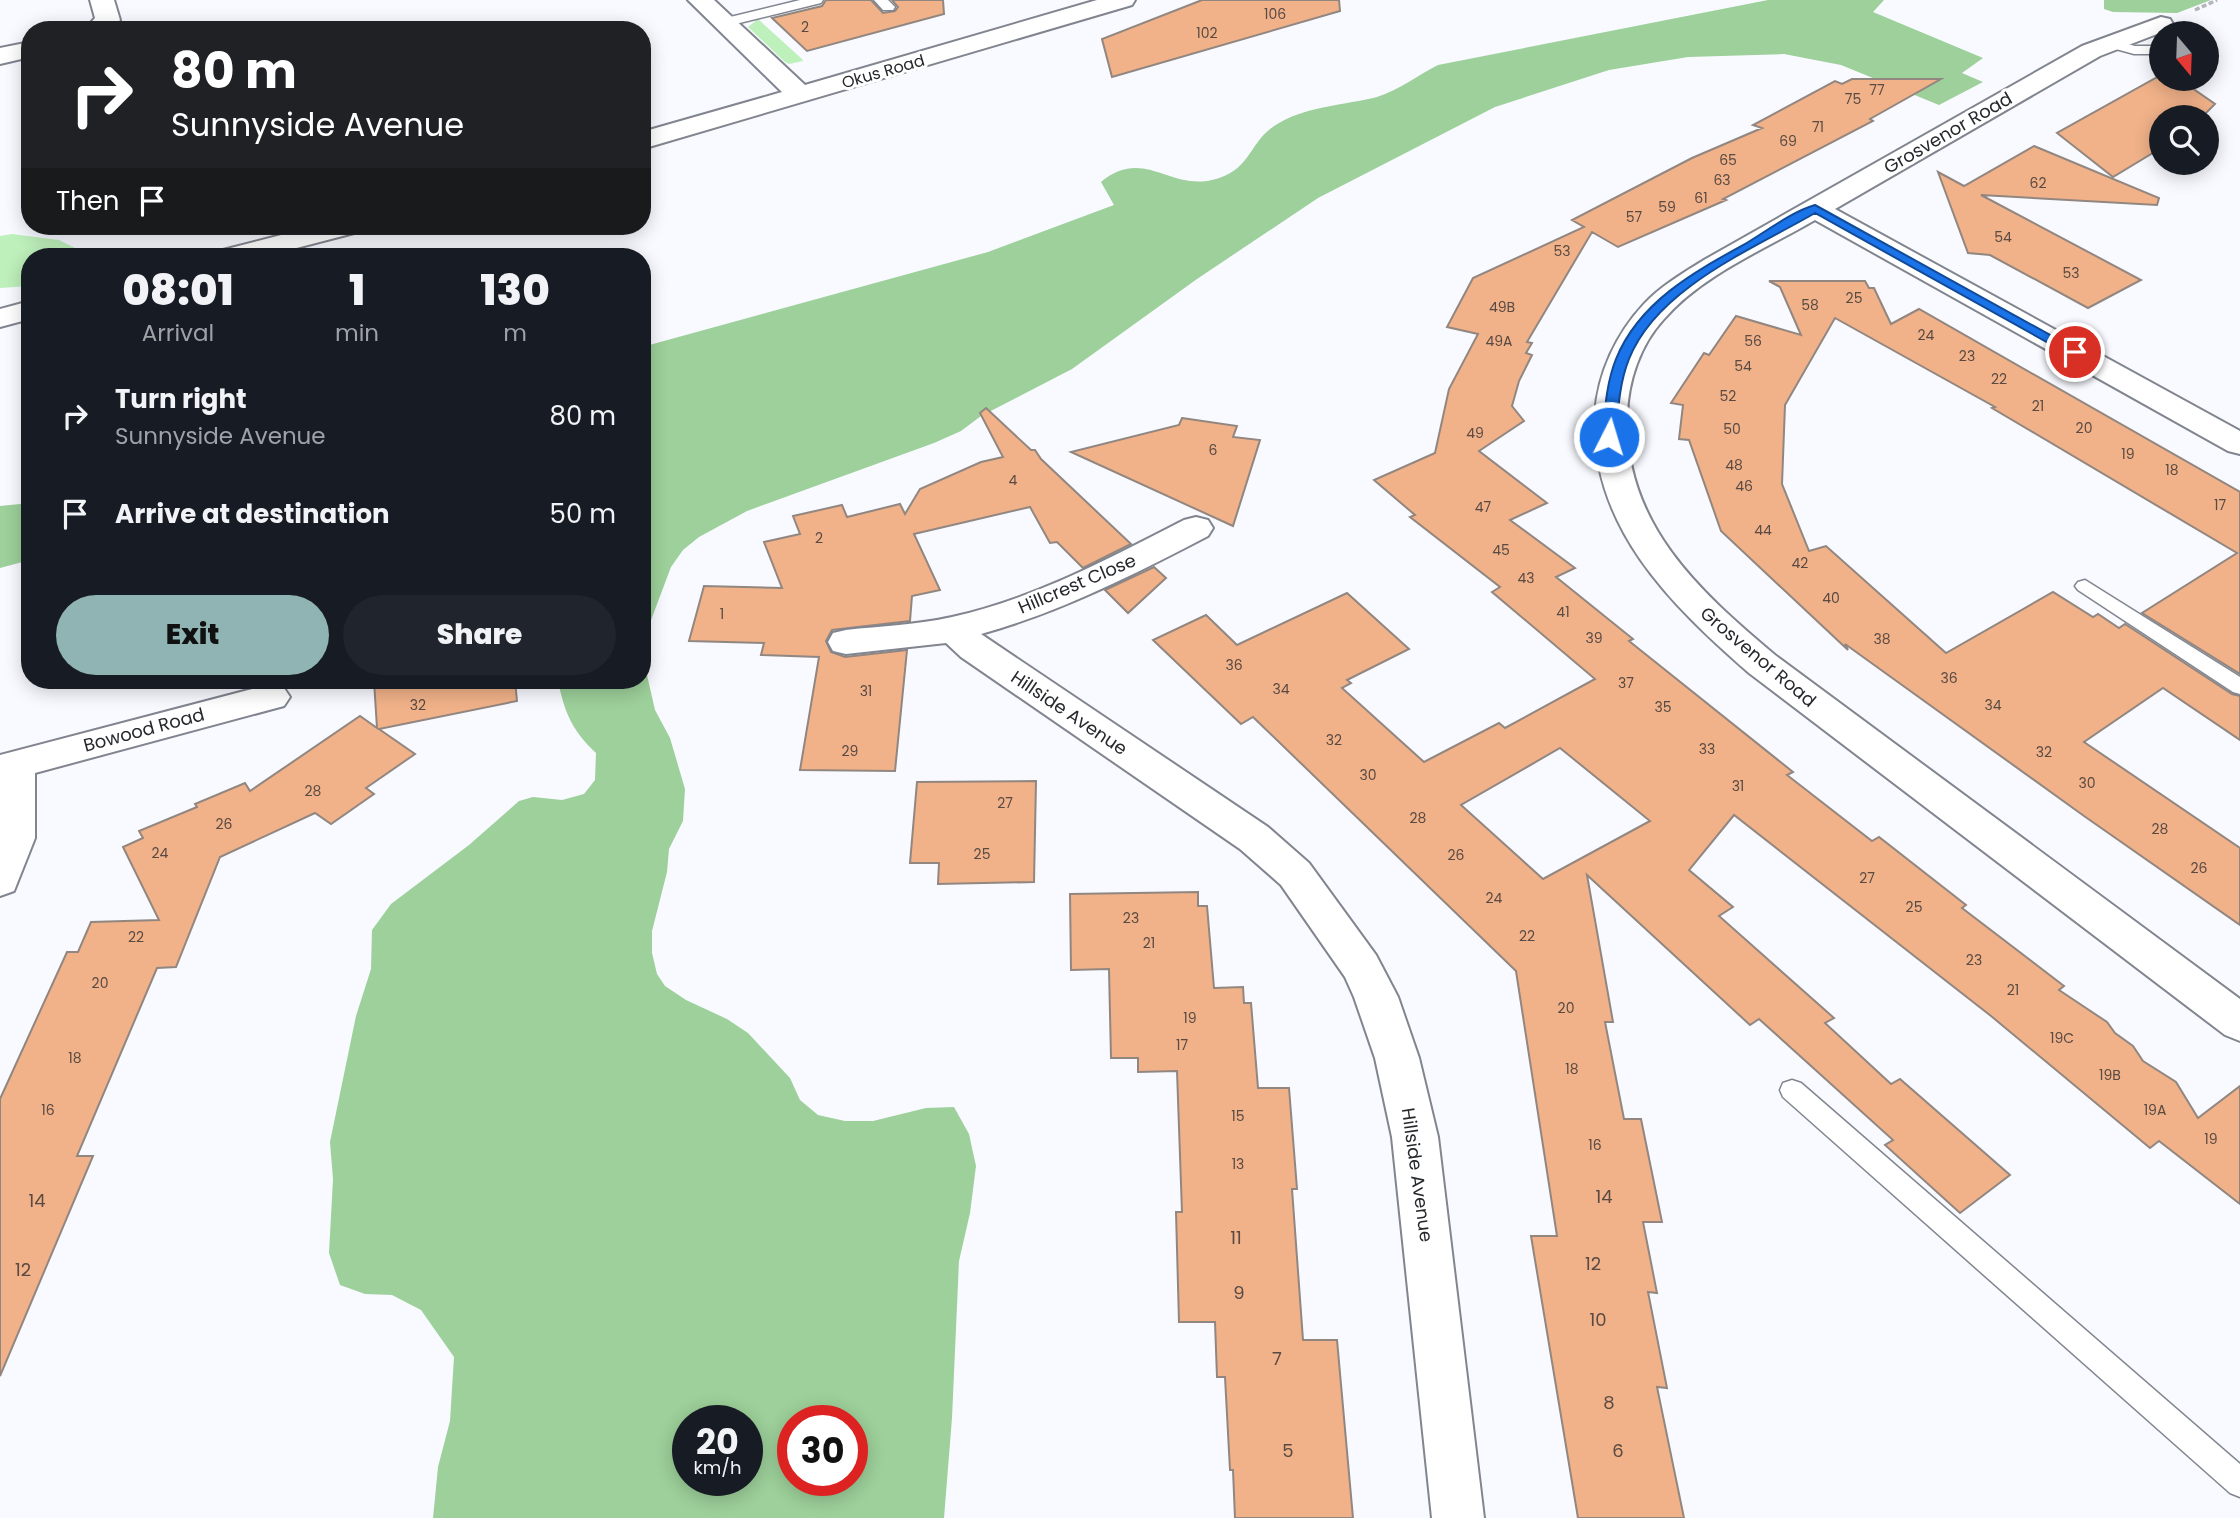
<!DOCTYPE html>
<html lang="en">
<head>
<meta charset="utf-8">
<style>
	:root { --surface:#171b24; --page:#20242c; --text:#f1f3f6; --muted:#9ea1a6; --accent:#90b4b3 }
	body { margin:0; font-family:Poppins,sans-serif; background:var(--page); color:var(--text); height:100vh; display:flex; flex-direction:column; font-size:26px; white-space:nowrap }
	* { box-sizing:border-box; margin:0 }
	p { font-size:23px; color:var(--muted) }
	.icon { flex:none; width:38px; height:38px; fill:none; stroke:currentColor; stroke-width:2; stroke-linecap:round; stroke-linejoin:round }
	.map { position:relative; flex:1; overflow:hidden }
	.sheet { position:absolute; left:21px; top:248px; width:630px; height:441px; display:flex; flex-direction:column; background:var(--surface); border-radius:28px; box-shadow:0 4px 18px #0003 }
	.sheet>* { flex:none }
	.hud { position:absolute; left:21px; top:21px; width:630px; height:214px; border-radius:28px; box-shadow:0 4px 18px #0003; background:#202124; color:#fff; overflow:hidden }
	.needle { width:46px; rotate:161deg }
	.controls { position:absolute; left:2149px; top:21px; display:grid; gap:14px }
	.controls a { display:grid; place-items:center; width:70px; height:70px; border-radius:50%; background:var(--surface); box-shadow:0 4px 18px #0003; font-size:35px }
	.speed { position:absolute; left:672px; top:1405px; display:flex; gap:14px; font-size:35px; font-weight:700; text-align:center }
	.speed>* { display:grid; place-content:center; width:91px; height:91px; border-radius:50%; background:var(--surface); box-shadow:0 4px 18px #0003; line-height:1 }
	.speed small { font-size:18px; font-weight:400 }
	.speed .limit { border:10px solid #d22; background:#fff; color:#111 }
	.pin { position:absolute; display:grid; place-items:center; width:60px; height:60px; color:#fff; margin:-30px; border:4px solid #fff; border-radius:50%; box-shadow:0 2px 7px #0007 }
	.me { position:absolute; width:77px; margin:-38px; rotate:5deg; stroke-linejoin:round; filter:drop-shadow(0 0 5px #0008) }
	.turn { display:flex; align-items:center; gap:24px; height:147px; padding:0 35px; font-size:32px }
	.turn .icon { width:91px; height:91px; stroke-width:2.5 }
	.turn b { display:block; font-size:49px; line-height:60px }
	.then { display:flex; align-items:center; height:66px; padding:0 35px; background:#0003; gap:14px; font-size:26px }
	.eta { display:flex; justify-content:space-evenly; align-items:center; height:119px; text-align:center }
	.eta b { font-size:42px; font-weight:800; line-height:49px }
	.action { display:flex; gap:14px; margin-top:auto; padding:14px 35px }
	.action a { flex:1; height:80px; border-radius:42px; background:var(--accent); color:#111; font-size:28px; font-weight:800; line-height:80px; text-align:center }
	.action a+a { background:var(--page); color:var(--text) }
	ul { padding:0; list-style:none }
	li { display:flex; align-items:center; gap:21px; height:98px; padding:0 35px }
	li div { flex:1 }
	li b { display:block; font-size:26px }
	li em { font-style:normal }
	.map>svg:first-child { display:block }
	.green { fill:#bef0bb }
	.forest { fill:#9dd09a; fill-rule:evenodd }
	.building { fill:#f1b289; stroke:#918680; stroke-width:2; fill-rule:evenodd }
	.lines { fill:none; stroke-linecap:round; stroke-linejoin:round }
	.service-casing { stroke:#81858f; stroke-width:3 }
	.minor-casing { stroke:#81858f; stroke-width:4 }
	.path { stroke:#b4b6bb; stroke-width:3.5; stroke-dasharray:5 2.5; stroke-linecap:butt }
	.service { fill:#fff; fill-rule:evenodd }
	.minor { fill:#fff; fill-rule:evenodd }
	.route { fill:#1a73e8; stroke:#114b97; stroke-width:2 }
	.labels { text-anchor:middle; stroke-width:6; stroke-linejoin:round; paint-order:stroke }
	.number-label { font-size:14px; fill:#594a43 }
	.far-street-label { font-size:16px; fill:#26282c; stroke:#fff }
	.street-label { font-size:18px; fill:#26282c; stroke:#fff }
	.near-number-label { font-size:18px; fill:#594a43 }
</style>
</head>
<body>
<div class="map">
<svg width="2240" height="1518" viewBox="0 0 2240 1518">
	<rect width="100%" height="100%" fill="#f8faff"/>
	<!-- green -->
	<g class="green">
		<polygon points="758,19 802,59 803,61 789,64 785,62 748,27"/>
		<polygon points="12,234 59,240 93,257 30,257 30,286 0,288 0,236"/>
	</g>
	<!-- forest -->
	<g class="forest">
		<path d="M1768,0H1884L1873,12L1983,58L1962,73L1983,82L1939,105L1841,65L1784,54L1688,57L1609,70L1495,107L1318,198L1197,279L1072,369L981,416L961,431L934,443L747,511L699,537L683,550L671,567L642,644V347L988,252L1114,205L1101,182C1143,147 1169,190 1212,180C1253,171 1247,141 1279,123C1308,106 1345,105 1377,97C1399,90 1418,75 1438,65Z"/>
		<polygon points="2104,0 2211,0 2177,13 2113,12 2104,9"/>
		<polygon points="30,503 30,560 0,568 0,506"/>
		<path d="M642,653L655,710L670,738L685,789L683,821L669,849L667,872L652,931V953L657,974L665,986L686,1000L727,1019L748,1033L790,1078L800,1100L818,1115L845,1121H873L926,1108L954,1107L969,1134L976,1166L970,1213L959,1261L952,1418L944,1518H433L438,1467L450,1421L454,1357L421,1310L392,1295L365,1294L340,1285L329,1253L333,1179L330,1142L356,1016L371,969L372,930L391,904L469,845L519,801L533,797L562,800L584,794L595,780L596,753C572,730 565,714 558,681H642ZM688,1421H747V1480H688ZM793,1421H852V1480H793Z"/>
	</g>
	<!-- building -->
	<g class="building">
		<polygon points="826,0 871,0 883,13 895,11 898,7 892,0 943,0 944,14 807,51 772,18 822,6"/>
		<polygon points="1202,0 1339,0 1340,11 1112,77 1102,39"/>
		<polygon points="2161,75 2161,79 2179,79 2215,104 2202,117 2161,117 2161,148 2113,177 2057,133"/>
		<path d="M1852,79H1941L1870,119L1873,121L1723,199L1726,200L1618,247L1592,232L1527,342L1532,343L1526,353L1532,355L1519,381L1512,406L1524,421L1479,451L1547,503L1510,520L1575,568L1556,577L1633,639L1629,641L1793,772L1787,775L1872,841L1879,837L1966,905L1962,908L2064,986L2059,990L2107,1022L2115,1033L2133,1046L2143,1061L2176,1082L2198,1118L2240,1086V1204L2159,1141L2150,1148L1991,1016L1734,815L1689,870L1733,907L1719,916L1834,1018L1825,1023L1891,1084L1900,1079L2010,1175L1960,1213L1885,1145L1893,1140L1759,1019L1750,1025L1587,875L1613,1022H1605L1624,1119H1641L1662,1222H1643L1657,1293L1648,1292L1667,1388L1657,1387L1684,1518H1578L1531,1236H1557L1516,971L1253,717L1241,724L1153,640L1206,615L1237,645L1347,593L1409,649L1347,680L1351,683L1342,688L1424,762L1499,723L1505,728L1595,679L1492,592L1500,587L1410,517L1415,515L1374,480L1435,453L1449,389L1478,334L1447,327L1473,278L1584,227L1572,220L1692,158L1762,128L1753,125L1835,81L1842,84ZM1560,748L1650,821L1543,879L1461,805Z"/>
		<polygon points="2034,146 2159,198 2157,205 1981,195 2141,280 2088,308 1990,255 1968,253 1938,172 1964,186"/>
		<polygon points="1769,281 1865,281 1869,288 1874,288 1891,324 1919,309 2240,492 2240,674 2142,613 2237,553 1992,408 1995,407 1835,318 1785,405 1782,484 1809,551 1826,546 1946,653 2053,592 2093,617 2098,614 2119,628 2125,624 2232,694 2240,696 2240,740 2163,688 2084,742 2240,848 2240,925 2084,816 1845,644 1848,650 1721,531 1689,440 1679,439 1683,405 1671,403 1704,353 1709,355 1736,316 1801,335 1780,287"/>
		<polygon points="986,408 1031,450 1035,450 1041,459 1131,544 1083,568 1057,542 1050,543 1030,507 914,534 940,590 912,596 910,621 832,630 826,641 831,652 845,657 907,650 895,771 800,770 819,657 761,655 764,643 689,641 704,586 782,588 764,542 800,534 793,516 842,505 847,517 900,504 905,514 920,489 981,462 1003,457 980,413"/>
		<polygon points="1182,418 1237,426 1233,437 1260,440 1233,526 1071,452 1179,425"/>
		<polygon points="1154,567 1166,578 1128,613 1105,590"/>
		<polygon points="374,681 515,681 517,701 379,729 415,754 366,788 374,794 331,824 315,813 220,857 176,967 157,968 77,1156 93,1156 0,1376 0,1099 67,952 78,952 91,922 159,920 123,847 143,838 139,831 197,807 195,804 245,783 250,791 360,716 377,728"/>
		<polygon points="1036,781 1034,882 938,884 939,863 910,863 917,782"/>
		<polygon points="1198,892 1198,906 1207,906 1214,988 1243,987 1244,1003 1251,1003 1258,1088 1289,1088 1297,1189 1292,1189 1303,1340 1337,1340 1353,1518 1235,1518 1233,1470 1230,1470 1225,1377 1217,1377 1215,1322 1179,1322 1176,1212 1182,1212 1177,1071 1138,1072 1138,1058 1111,1058 1109,969 1071,970 1070,894"/>
	</g>
	<g class="lines">
		<!-- service casing -->
		<g class="service-casing">
			<g id="service">
				<polygon points="800,0 823,0 821,3 723,27 716,23 718,20"/>
				<polygon points="874,0 888,0 895,7 893,10 883,10"/>
				<polygon points="2110,39 2135,46 2161,46 2161,54 2134,54 2105,46 2103,43"/>
				<polygon points="2085,580 2240,677 2240,694 2233,692 2078,590 2075,586 2078,582"/>
				<polygon points="1792,1080 1801,1083 2240,1464 2240,1497 2230,1493 1783,1097 1780,1090 1783,1083"/>
			</g>
		</g>
		<!-- minor casing -->
		<g class="minor-casing">
			<g id="minor">
				<polygon points="90,0 114,0 120,20 111,30 84,30 95,18"/>
				<polygon points="688,0 714,0 805,85 1097,0 1135,0 1132,5 642,149 642,132 782,92"/>
				<path d="M2161,17L2170,19L2173,24L2170,29L2100,56L1835,209L2240,431V454L2228,451L1815,220C1765,249 1702,275 1664,319C1640,345 1628,381 1627,416C1624,524 1699,591 1775,655L2240,999V1041L2225,1035L1749,673C1670,604 1590,526 1595,414C1598,373 1616,334 1644,304C1661,286 1683,273 1704,260L2082,46Z"/>
				<polygon points="30,42 30,57 0,64 0,48"/>
				<polygon points="316,226 362,226 358,232 262,257 215,257 219,251"/>
				<polygon points="30,301 30,319 0,327 0,309"/>
				<path d="M1196,517L1208,520L1213,528L1208,536C1135,574 1061,612 981,634L1268,827L1309,863L1376,955L1398,997L1419,1058L1438,1137L1484,1518H1432L1392,1137L1375,1058L1354,997L1345,977L1281,885L1240,849L961,657L946,643L846,654L833,651L828,642L833,633L846,630C881,626 917,625 952,617C1034,599 1110,558 1184,520Z"/>
				<polygon points="271,684 284,688 290,697 284,706 35,773 35,838 14,891 0,896 0,755"/>
			</g>
		</g>
		<!-- path -->
		<polyline class="path" points="2195,10 2217,0"/>
		<!-- service -->
		<use href="#service" class="service"/>
		<!-- minor -->
		<use href="#minor" class="minor"/>
	</g>
	<!-- route -->
	<path class="route" d="M1815,205L2081,352L2075,356L2070,355L1815,213C1753,249 1657,288 1629,359C1619,384 1618,411 1616,437L1614,440H1604L1602,437C1605,411 1606,384 1616,359C1639,302 1694,272 1745,244C1767,231 1791,212 1815,205Z"/>
	<g class="labels">
		<!-- number labels -->
		<g class="number-label">
			<text x="1275" y="19">106</text>
			<text x="805" y="32">2</text>
			<text x="1207" y="38">102</text>
			<text x="1877" y="95">77</text>
			<text x="1853" y="104">75</text>
			<text x="1818" y="132">71</text>
			<text x="1788" y="146">69</text>
			<text x="1728" y="165">65</text>
			<text x="1722" y="185">63</text>
			<text x="2038" y="188">62</text>
			<text x="1701" y="203">61</text>
			<text x="1667" y="212">59</text>
			<text x="1634" y="222">57</text>
			<text x="2003" y="242">54</text>
			<text x="1562" y="256">53</text>
			<text x="2071" y="278">53</text>
			<text x="1854" y="303">25</text>
			<text x="1810" y="310">58</text>
			<text x="1502" y="312">49B</text>
			<text x="1926" y="340">24</text>
			<text x="1499" y="346">49A</text>
			<text x="1753" y="346">56</text>
			<text x="1967" y="361">23</text>
			<text x="1743" y="371">54</text>
			<text x="1999" y="384">22</text>
			<text x="1728" y="401">52</text>
			<text x="2038" y="411">21</text>
			<text x="2084" y="433">20</text>
			<text x="1732" y="434">50</text>
			<text x="1475" y="438">49</text>
			<text x="1213" y="455">6</text>
			<text x="2128" y="459">19</text>
			<text x="1734" y="470">48</text>
			<text x="2172" y="475">18</text>
			<text x="1013" y="485">4</text>
			<text x="1744" y="491">46</text>
			<text x="2220" y="510">17</text>
			<text x="1483" y="512">47</text>
			<text x="1763" y="535">44</text>
			<text x="819" y="543">2</text>
			<text x="1501" y="555">45</text>
			<text x="1800" y="568">42</text>
			<text x="1526" y="583">43</text>
			<text x="1831" y="603">40</text>
			<text x="1563" y="617">41</text>
			<text x="722" y="619">1</text>
			<text x="1594" y="643">39</text>
			<text x="1882" y="644">38</text>
			<text x="1234" y="670">36</text>
			<text x="1949" y="683">36</text>
			<text x="1626" y="688">37</text>
			<text x="1281" y="694">34</text>
			<text x="866" y="696">31</text>
			<text x="418" y="710">32</text>
			<text x="1993" y="710">34</text>
			<text x="1663" y="712">35</text>
			<text x="1334" y="745">32</text>
			<text x="1707" y="754">33</text>
			<text x="850" y="756">29</text>
			<text x="2044" y="757">32</text>
			<text x="1368" y="780">30</text>
			<text x="2087" y="788">30</text>
			<text x="1738" y="791">31</text>
			<text x="313" y="796">28</text>
			<text x="1005" y="808">27</text>
			<text x="1418" y="823">28</text>
			<text x="224" y="829">26</text>
			<text x="2160" y="834">28</text>
			<text x="160" y="858">24</text>
			<text x="982" y="859">25</text>
			<text x="1456" y="860">26</text>
			<text x="2199" y="873">26</text>
			<text x="1867" y="883">27</text>
			<text x="1494" y="903">24</text>
			<text x="1914" y="912">25</text>
			<text x="1131" y="923">23</text>
			<text x="1527" y="941">22</text>
			<text x="136" y="942">22</text>
			<text x="1149" y="948">21</text>
			<text x="1974" y="965">23</text>
			<text x="100" y="988">20</text>
			<text x="2013" y="995">21</text>
			<text x="1566" y="1013">20</text>
			<text x="1190" y="1023">19</text>
			<text x="2062" y="1043">19C</text>
			<text x="1182" y="1050">17</text>
			<text x="75" y="1063">18</text>
			<text x="1572" y="1074">18</text>
			<text x="2110" y="1080">19B</text>
			<text x="48" y="1115">16</text>
			<text x="2155" y="1115">19A</text>
			<text x="1238" y="1121">15</text>
			<text x="2211" y="1144">19</text>
			<text x="1595" y="1150">16</text>
			<text x="1238" y="1169">13</text>
		</g>
		<!-- far-street labels -->
		<g class="far-street-label">
			<text transform="translate(883 71) rotate(-16)" y="6">Okus Road</text>
		</g>
		<!-- street labels -->
		<g class="street-label">
			<text transform="translate(1948 133) rotate(-30)" y="6">Grosvenor Road</text>
			<text transform="translate(1077 584) rotate(-23)" y="6">Hillcrest Close</text>
			<text transform="translate(1758 657) rotate(40)" y="6">Grosvenor Road</text>
			<text transform="translate(1069 713) rotate(34)" y="6">Hillside Avenue</text>
			<text transform="translate(144 730) rotate(-15)" y="6">Bowood Road</text>
			<text transform="translate(1417 1175) rotate(82)" y="6">Hillside Avenue</text>
		</g>
		<!-- near-number labels -->
		<g class="near-number-label">
			<text x="1604" y="1203">14</text>
			<text x="37" y="1207">14</text>
			<text x="1236" y="1244">11</text>
			<text x="1593" y="1270">12</text>
			<text x="23" y="1276">12</text>
			<text x="1239" y="1299">9</text>
			<text x="1598" y="1326">10</text>
			<text x="1277" y="1365">7</text>
			<text x="1609" y="1409">8</text>
			<text x="1288" y="1457">5</text>
			<text x="1618" y="1457">6</text>
		</g>
	</g>
</svg>
<div class="controls">
<a><svg class="needle" viewBox="-14 -14 28 28"><path d="M0-13l5 13h-10z" fill="#e53935"/><path d="M0 13l5-13h-10z" fill="#9ea1a6"/></svg></a>
<a><svg class="icon" aria-label="search" viewBox="0 0 24 24"><circle cx="10" cy="10" r="6"/><path d="M15 15l6 6"/></svg></a>
</div>
<div class="speed"><div>20<small>km/h</small></div><div class="limit">30</div></div>
<div class="pin" style="left:2075px;top:352px;background:#d93025"><svg class="icon" aria-label="arrive" viewBox="0 0 24 24"><path d="M6 21V4h12l-3 4 3 4H6"/></svg></div>
<svg class="me" style="left:1609px;top:437px" viewBox="-20 -20 40 40"><circle r="17" fill="#1a73e8" stroke="#fff" stroke-width="3"/><path d="M0-11L8 9 0 5-8 9z" fill="#fff"/></svg>
<div class="hud">
<div class="turn"><svg class="icon" aria-label="right" viewBox="0 0 24 24"><path d="M7 20v-9h11M14 6l5 5-5 5"/></svg><div><b>80 m</b>Sunnyside Avenue</div></div>
<div class="then">Then<svg class="icon" aria-label="arrive" viewBox="0 0 24 24"><path d="M6 21V4h12l-3 4 3 4H6"/></svg></div>
</div>
<section class="sheet">
<div class="eta">
<div><b>08:01</b><p>Arrival</p></div>
<div><b>1</b><p>min</p></div>
<div><b>130</b><p>m</p></div>
</div>
<ul>
<li><svg class="icon" aria-label="right" viewBox="0 0 24 24"><path d="M7 20v-9h11M14 6l5 5-5 5"/></svg><div><b>Turn right</b><p>Sunnyside Avenue</p></div><em>80 m</em></li>
<li><svg class="icon" aria-label="arrive" viewBox="0 0 24 24"><path d="M6 21V4h12l-3 4 3 4H6"/></svg><div><b>Arrive at destination</b></div><em>50 m</em></li>
</ul>
<div class="action"><a>Exit</a><a>Share</a></div>
</section>
</div>
</body>
</html>
